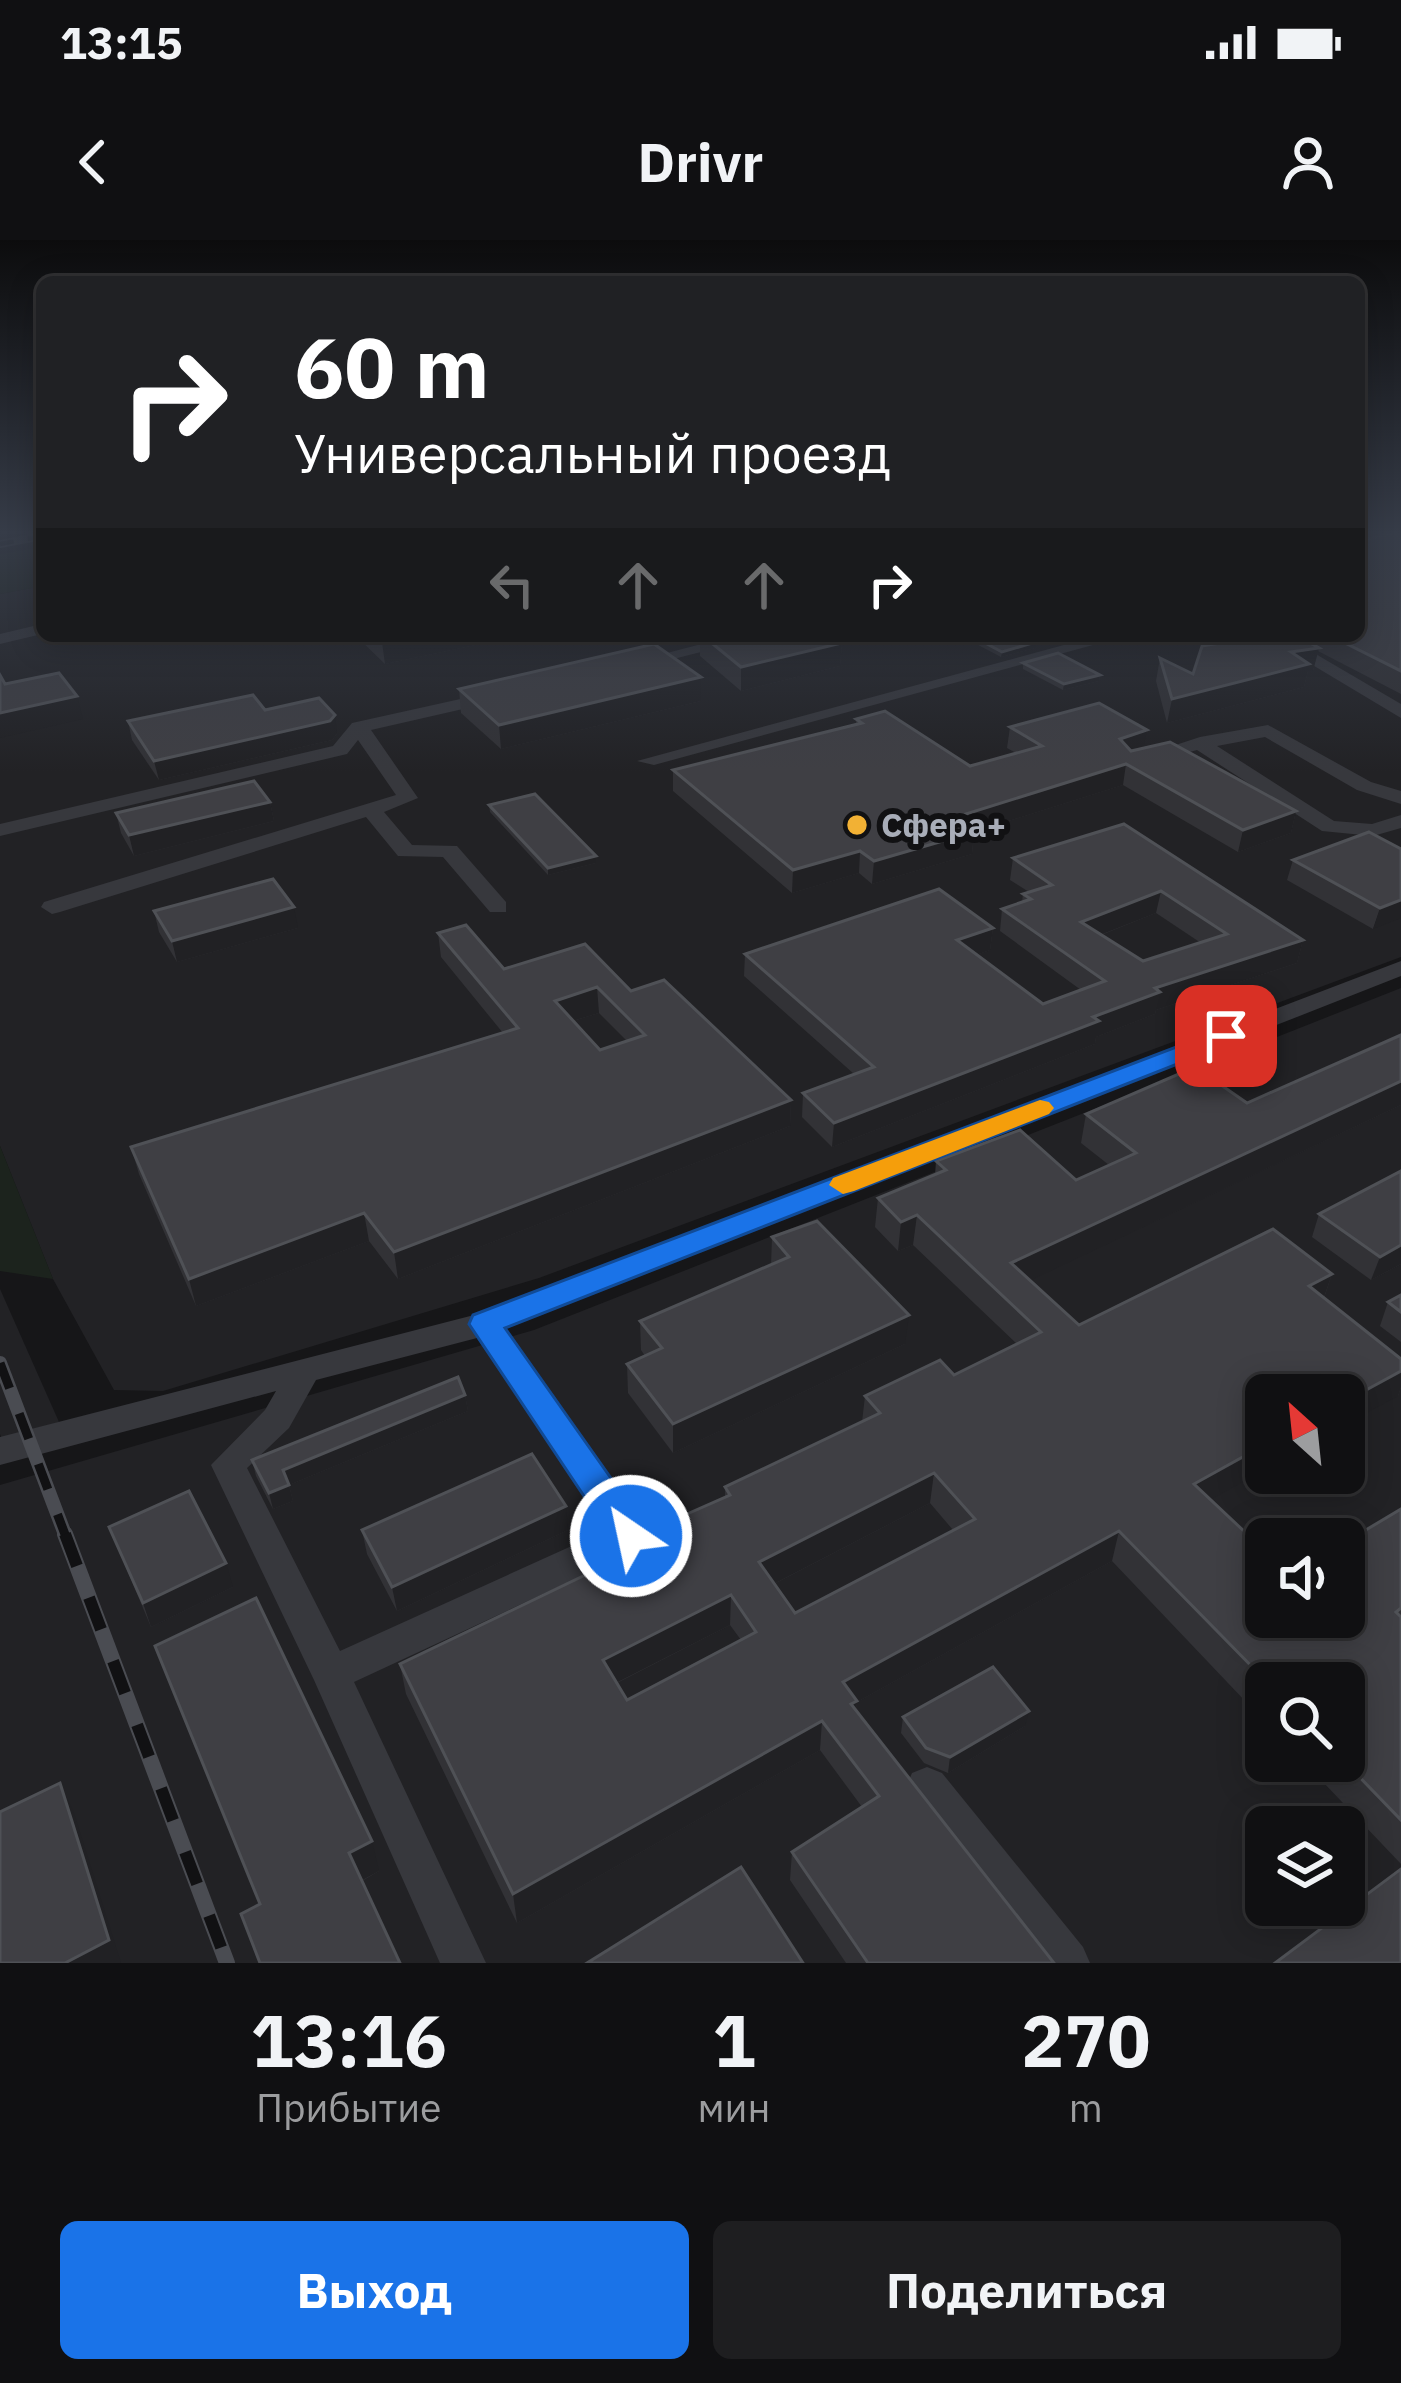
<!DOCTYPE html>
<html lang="ru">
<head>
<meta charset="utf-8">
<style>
	:root { --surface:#101012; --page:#1e1e20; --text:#f1f3f6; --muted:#9c9d9f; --line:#303032; --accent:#1a73e8 }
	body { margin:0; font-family:"IBM Plex Sans",sans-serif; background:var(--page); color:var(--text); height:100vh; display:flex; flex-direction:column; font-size:45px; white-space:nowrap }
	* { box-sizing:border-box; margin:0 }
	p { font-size:39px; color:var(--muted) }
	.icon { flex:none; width:66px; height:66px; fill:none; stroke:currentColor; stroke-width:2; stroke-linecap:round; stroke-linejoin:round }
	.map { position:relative; height:1723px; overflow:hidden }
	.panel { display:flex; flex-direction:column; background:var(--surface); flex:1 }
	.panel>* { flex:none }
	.hud { position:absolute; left:36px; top:36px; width:1329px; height:366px; border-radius:18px; box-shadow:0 6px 30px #0003,0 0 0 3px var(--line); background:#202124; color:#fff; overflow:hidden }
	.needle { width:78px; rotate:333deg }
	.buttons { position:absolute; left:1245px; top:1134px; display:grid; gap:24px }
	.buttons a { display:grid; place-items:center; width:120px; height:120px; border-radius:18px; background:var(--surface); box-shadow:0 6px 30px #0003,0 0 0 3px var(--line); font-size:60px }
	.pin { position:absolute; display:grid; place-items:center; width:102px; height:102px; color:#fff; margin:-51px; border-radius:24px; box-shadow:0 6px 18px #0006 }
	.me { position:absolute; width:132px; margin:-66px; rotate:326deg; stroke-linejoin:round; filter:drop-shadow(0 0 9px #0008) }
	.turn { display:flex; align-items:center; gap:42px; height:252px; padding:0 60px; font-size:54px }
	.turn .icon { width:156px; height:156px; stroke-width:2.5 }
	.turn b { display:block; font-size:84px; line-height:102px }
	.lanes { display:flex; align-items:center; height:114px; padding:0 60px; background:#0003; justify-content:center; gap:60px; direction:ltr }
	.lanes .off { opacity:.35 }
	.eta { display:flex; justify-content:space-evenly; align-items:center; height:204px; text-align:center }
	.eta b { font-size:72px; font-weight:800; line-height:84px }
	.action { display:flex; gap:24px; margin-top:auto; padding:24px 60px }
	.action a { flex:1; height:138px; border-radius:18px; background:var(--accent); color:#fff; font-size:48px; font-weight:800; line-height:138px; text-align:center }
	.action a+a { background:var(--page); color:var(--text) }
	.status { display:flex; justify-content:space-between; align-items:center; height:84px; padding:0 60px; background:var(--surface); direction:ltr }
	.status svg { height:33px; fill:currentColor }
	header { display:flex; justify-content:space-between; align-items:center; height:156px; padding:0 60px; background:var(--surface); font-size:54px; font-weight:800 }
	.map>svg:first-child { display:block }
	.built { fill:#222225; fill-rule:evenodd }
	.green { fill:#1c231d }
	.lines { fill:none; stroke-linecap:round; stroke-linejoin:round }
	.minor { fill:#37383d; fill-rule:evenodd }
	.rail-far2-casing { stroke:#4a4c52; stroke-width:8 }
	.rail-far1-casing { stroke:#4a4c52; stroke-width:14 }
	.rail-casing { stroke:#4a4c52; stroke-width:16 }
	.rail-far2 { stroke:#111113; stroke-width:4.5; stroke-dasharray:14; stroke-linecap:butt }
	.rail-far1 { stroke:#111113; stroke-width:9; stroke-dasharray:27; stroke-linecap:butt }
	.rail { stroke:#111113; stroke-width:12; stroke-dasharray:34; stroke-linecap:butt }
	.wall { fill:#323236; fill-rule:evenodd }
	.shaded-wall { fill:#212124 }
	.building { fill:#3f3f44; stroke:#4f5156; stroke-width:3; fill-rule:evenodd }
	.route { fill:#1a73e8; stroke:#114b97; stroke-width:3 }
	.slow { fill:#f59e0b }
	.poi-dot { fill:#f2b134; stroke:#111113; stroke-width:4.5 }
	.labels { text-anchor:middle; stroke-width:12; stroke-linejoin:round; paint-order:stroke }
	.far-poi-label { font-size:33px; font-weight:bold; fill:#a8adb8; stroke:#111113; text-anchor:start }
</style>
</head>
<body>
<div class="status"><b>13:15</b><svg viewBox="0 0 49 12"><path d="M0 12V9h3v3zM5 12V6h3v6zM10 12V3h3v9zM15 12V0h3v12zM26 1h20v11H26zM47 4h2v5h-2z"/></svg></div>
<header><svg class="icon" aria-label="back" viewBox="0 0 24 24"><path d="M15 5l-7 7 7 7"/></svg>Drivr<svg class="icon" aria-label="person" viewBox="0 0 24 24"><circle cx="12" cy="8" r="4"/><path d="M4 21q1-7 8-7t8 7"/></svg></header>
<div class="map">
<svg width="1401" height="1723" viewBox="0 0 1401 1723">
	<rect width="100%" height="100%" fill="#161618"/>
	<!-- built -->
	<g class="built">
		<polygon points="1401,291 1401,717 539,1038 163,1151 114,1150 53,1039 0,906 0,354 42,346 42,396 1359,396"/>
		<path d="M1401,748V1723H0V1245L534,1090ZM1266,1155H1344V1233H1266ZM1266,1299H1344V1377H1266ZM1266,1443H1344V1521H1266ZM1266,1587H1344V1665H1266Z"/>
		<polygon points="0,1049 59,1182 3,1202 0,1194"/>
	</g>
	<!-- green -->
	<g class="green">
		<polygon points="42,307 42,346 0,354 0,314"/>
		<polygon points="0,906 53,1039 0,1031"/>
	</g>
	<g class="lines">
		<!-- minor -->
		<g class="minor">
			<polygon points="42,384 42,394 0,404 0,394"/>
			<polygon points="732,396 752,399 634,429 625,424"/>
			<polygon points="1097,396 1126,396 654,525 637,521"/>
			<polygon points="1264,396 1285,396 1401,464 1401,478"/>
			<polygon points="492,452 501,457 498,461 371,490 418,558 384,572 412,605 457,606 506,662 506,672 490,672 443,617 398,616 366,577 60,672 52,674 41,667 44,662 396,555 358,500 347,514 0,596 0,584 333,506 352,483"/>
			<polygon points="1268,485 1371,542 1401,551 1401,564 1357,550 1265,497 1217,506 1334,581 1372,584 1401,575 1401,588 1373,596 1322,591 1197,510 1146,524 1136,518 1200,497"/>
			<path d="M1401,721V736L505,1089L649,1296L644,1307L354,1442L486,1723H440L314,1440L211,1225L265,1170L276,1151L0,1225V1197L478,1074ZM477,1098L607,1290L340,1411L247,1228L289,1188L316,1140Z"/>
			<polygon points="927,1527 942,1533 1083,1707 1090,1723 1038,1723 912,1561 906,1547 912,1533"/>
		</g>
		<!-- rail-far2 casing -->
		<g class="rail-far2-casing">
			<polyline id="rail-far2" points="0,304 42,296"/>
		</g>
		<!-- rail-far1 casing -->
		<g class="rail-far1-casing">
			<polyline id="rail-far1" points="0,1123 66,1297"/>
		</g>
		<!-- rail casing -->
		<g class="rail-casing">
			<polyline id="rail" points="65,1294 227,1723"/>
		</g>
		<!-- rail-far2 -->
		<use href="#rail-far2" class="rail-far2"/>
		<!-- rail-far1 -->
		<use href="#rail-far1" class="rail-far1"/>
		<!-- rail -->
		<use href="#rail" class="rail"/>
	</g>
	<!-- wall -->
	<g class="wall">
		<polygon points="1359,291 1401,291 1401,454 1318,411 1313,431 1308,431 1304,447 1167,483 1156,441 1160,418 1193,434 1261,396 1359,396"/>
		<polygon points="356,396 518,396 385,424"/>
		<polygon points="676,396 829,396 842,403 840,426 741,451 700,416 700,399 684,402"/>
		<polygon points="961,396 1024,396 1035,408 1001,417"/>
		<polygon points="1023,423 1100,435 1099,441 1063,450 1023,429"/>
		<polygon points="459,449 701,461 501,509 461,473"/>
		<polygon points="265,470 337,494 332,500 159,540 132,500 128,481"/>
		<polygon points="856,479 970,526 1016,513 1007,508 1010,487 1143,508 1296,571 1291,593 1238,612 1123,545 974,592 972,614 872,644 859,633 792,653 673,551 673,530 856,484"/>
		<polygon points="270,562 274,581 134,616 121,593 116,573"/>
		<polygon points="489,565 596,623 548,635 490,572"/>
		<path d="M1124,584L1303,700L1297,723L1156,770L1155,774L1096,797L1095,804L832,907L802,877L803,853L854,834L744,736L745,714L993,688L990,710L976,715L1043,764L1081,750L1000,691L1002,669L1022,662L1023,654L1029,652L1010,640L1013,618ZM1156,673L1201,703L1143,721L1101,695Z"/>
		<polygon points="1401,609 1373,689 1287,640 1293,620"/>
		<polygon points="154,671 298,688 177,722 159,692"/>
		<path d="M438,693L504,729L631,751L791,860L790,886L398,1039L369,1001L196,1066L139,934L131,907L503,793L441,717ZM599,773L627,801L600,810L573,781Z"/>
		<path d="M1401,795V865L1030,1040L1079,1085L1332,1034L1324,1058L1401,1119V1147L1398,1156L1266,1155V1229L1210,1259L1266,1377L1401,1269V1624L1303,1521H1344V1443H1266V1483L1112,1321L857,1462L856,1470L1053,1723H846L790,1640L792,1612L862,1567L820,1510L517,1683L406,1454L400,1424L679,1290L678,1278L725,1257V1247L862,1182L865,1156L954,1135L1017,1104L913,1005L898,1011L875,987L878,958L935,935L936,921L1076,940L1109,925L1081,903L1086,874L1247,863ZM930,1263L953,1290L795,1373L774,1344ZM730,1385L741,1400L627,1460L617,1443Z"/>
		<polygon points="1319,974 1401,1024 1371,1040 1312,997"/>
		<polygon points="772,997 905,1104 673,1213 628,1153 627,1124 645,1116 641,1110 640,1081 771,1025"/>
		<polygon points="1401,1055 1401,1102 1380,1086 1388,1062"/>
		<polygon points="465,1155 468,1171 289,1245 293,1261 273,1269 256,1236 252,1220"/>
		<polygon points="109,1287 233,1347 151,1387"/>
		<polygon points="362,1290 568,1290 397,1371 367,1314"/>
		<polygon points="155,1406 379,1631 362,1641 259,1664"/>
		<polygon points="903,1477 1025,1486 948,1533 924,1523 901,1493"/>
	</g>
	<!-- shaded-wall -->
	<g class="shaded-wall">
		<polygon points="410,396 518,396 385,424 382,402"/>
		<polygon points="684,396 700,396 700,399 684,402"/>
		<polygon points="1036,402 1035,408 1001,417 1002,412"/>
		<polygon points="842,403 840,426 741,451 741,427"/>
		<polygon points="1319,408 1313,431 1308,431 1304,447 1167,483 1172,459 1291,412"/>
		<polygon points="1100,435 1099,441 1063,450 1064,444"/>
		<polygon points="701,437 701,461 501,509 499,485"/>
		<polygon points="77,456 83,479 0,498 0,473"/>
		<polygon points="335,475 337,494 332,500 159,540 154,521"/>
		<polygon points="1147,490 1143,510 1116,520 1120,499"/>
		<polygon points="1126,524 1123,545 961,596 974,592 972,614 872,644 874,621 953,578"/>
		<polygon points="270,562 274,581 134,616 129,595"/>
		<polygon points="1296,571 1291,593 1238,612 1243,590"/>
		<polygon points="860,611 859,633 792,653 793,630"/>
		<polygon points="596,616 596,623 548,635 548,628"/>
		<polygon points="1161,651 1156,673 1077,704 1081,682"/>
		<polygon points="1401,660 1401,678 1373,689 1380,668"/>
		<polygon points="294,667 298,688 177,722 172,701"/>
		<polygon points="993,688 990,710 954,723 957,700"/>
		<polygon points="1303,700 1297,723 1156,770 1155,774 1096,797 1095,804 832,907 834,883 1093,777 1155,748"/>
		<polygon points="597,747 599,773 556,786 555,761"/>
		<polygon points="1401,841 1401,865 1006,1052 1011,1023"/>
		<polygon points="791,860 790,886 398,1039 394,1012"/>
		<polygon points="364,973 369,1001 196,1066 189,1039"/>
		<polygon points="917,975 913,1005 898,1011 901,982"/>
		<polygon points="1401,1005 1401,1024 1371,1040 1380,1017"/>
		<polygon points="1332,1034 1322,1063 1309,1046"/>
		<polygon points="909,1075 905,1104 673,1213 673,1184"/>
		<polygon points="1401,1131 1401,1147 1398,1156 1344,1185 1344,1162"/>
		<polygon points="465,1155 468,1171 289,1245 293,1261 273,1269 269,1253 283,1230"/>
		<polygon points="1266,1204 1266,1229 1185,1274 1194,1244"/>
		<polygon points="934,1233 930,1263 758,1352 759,1322"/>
		<polygon points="566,1266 568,1290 397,1371 392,1347"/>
		<polygon points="1119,1291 1112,1321 857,1462 854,1490 843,1442"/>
		<polygon points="226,1323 233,1347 151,1387 143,1363"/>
		<polygon points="731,1355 730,1385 604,1449 603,1420"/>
		<polygon points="1029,1471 1025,1486 948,1533 950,1517"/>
		<polygon points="822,1481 820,1510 517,1683 513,1654"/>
		<polygon points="60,1543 74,1573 121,1723 65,1723"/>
		<polygon points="372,1601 379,1631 357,1643 349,1613"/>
	</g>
	<!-- building -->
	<g class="building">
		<polygon points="1383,291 1401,291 1401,431 1331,396 1359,396 1359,301 1389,294"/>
		<polygon points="376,396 410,396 382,402"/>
		<polygon points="703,396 829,396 842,403 741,427"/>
		<polygon points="972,396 1024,396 1036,402 1002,412"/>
		<polygon points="1262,396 1298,396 1319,408 1291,412 1309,424 1172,459 1160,418 1193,434 1202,406"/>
		<polygon points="654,404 701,437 499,485 459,449"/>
		<polygon points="1058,413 1100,435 1064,444 1023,423"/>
		<polygon points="59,433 77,456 0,473 0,435 5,444"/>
		<polygon points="253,455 265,470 319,458 335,475 330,481 154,521 128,481"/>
		<polygon points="1099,463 1147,490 1120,499 1131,511 1170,502 1296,571 1243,590 1126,524 953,578 974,592 874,621 860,611 793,630 673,530 862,483 856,479 885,471 970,526 1042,506 1010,487"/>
		<polygon points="254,541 270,562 129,595 116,573"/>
		<polygon points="535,554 596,616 548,628 489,565"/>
		<path d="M1124,584L1303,700L1155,748L1160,752L1093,777L1099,781L834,883L803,853L874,827L745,714L939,649L993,688L957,700L1043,764L1105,741L1002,669L1031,659L1023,654L1052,645L1013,618ZM1161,651L1227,694L1143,721L1081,682Z"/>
		<polygon points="1369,592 1401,609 1401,660 1380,668 1293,620"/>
		<polygon points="273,639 294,667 172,701 154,671"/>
		<path d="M466,685L504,729L585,704L631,751L664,740L791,860L394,1012L364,973L189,1039L131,907L518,788L438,693ZM597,747L645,795L600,810L555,761Z"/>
		<path d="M1401,795V841L1011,1023L1079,1085L1273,989L1332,1034L1309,1046L1401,1119V1131L1344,1162V1155H1266V1204L1194,1244L1266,1312V1377H1344V1303L1401,1269V1368L1396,1372L1401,1377V1580L1344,1521V1443H1268L1119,1291L843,1442L857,1461L851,1464L1054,1723H868L792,1612L879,1556L822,1481L513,1654L400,1424L685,1287L678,1278L730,1255L725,1247L880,1173L865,1156L940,1120L954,1135L1041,1092L917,975L901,982L878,958L946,930L936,921L1020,890L1076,940L1136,913L1086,874L1195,827L1247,863ZM934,1233L975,1279L795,1373L759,1322ZM731,1355L756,1392L627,1460L603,1420Z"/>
		<polygon points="1401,931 1401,1005 1380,1017 1319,974"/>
		<polygon points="817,981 909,1075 673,1184 627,1124 662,1108 640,1081 789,1017 772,997"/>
		<polygon points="1401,1055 1401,1072 1388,1062"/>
		<polygon points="458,1137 465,1155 283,1230 289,1245 269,1253 252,1220"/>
		<polygon points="532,1214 566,1266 392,1347 362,1290"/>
		<polygon points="189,1251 226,1323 143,1363 109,1287"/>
		<polygon points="256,1358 372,1601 349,1613 400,1723 260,1723 241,1674 260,1664 155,1406"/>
		<polygon points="993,1427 1029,1471 950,1517 926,1508 903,1477"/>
		<polygon points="60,1543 109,1700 65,1723 0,1723 0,1572"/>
		<polygon points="741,1627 803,1723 587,1723"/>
		<polygon points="1401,1629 1401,1723 1275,1723"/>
	</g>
	<!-- sky -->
	<linearGradient id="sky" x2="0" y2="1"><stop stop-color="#0c0c0d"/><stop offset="0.55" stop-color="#363c48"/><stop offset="1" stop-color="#363c48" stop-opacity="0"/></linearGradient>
	<rect width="1401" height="532" fill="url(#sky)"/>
	<!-- route -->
	<polygon class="route" points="1226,788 1236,790 1239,796 1236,801 505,1088 644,1285 649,1296 644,1307 631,1311 618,1307 469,1084 473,1075"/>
	<!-- slow -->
	<polygon class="slow" points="1040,860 1049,862 1054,868 1049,874 854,951 843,954 829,945 833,938"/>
	<!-- markers -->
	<circle class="poi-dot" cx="857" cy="585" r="12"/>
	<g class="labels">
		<!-- far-poi labels -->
		<g class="far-poi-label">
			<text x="881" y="597">Сфера+</text>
		</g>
	</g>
</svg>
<div class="buttons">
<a><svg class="needle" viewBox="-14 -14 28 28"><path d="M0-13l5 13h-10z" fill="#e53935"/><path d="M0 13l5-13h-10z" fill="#9c9d9f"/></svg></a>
<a><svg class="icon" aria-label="sound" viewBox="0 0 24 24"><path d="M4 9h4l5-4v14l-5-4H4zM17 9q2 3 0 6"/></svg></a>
<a><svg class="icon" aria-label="search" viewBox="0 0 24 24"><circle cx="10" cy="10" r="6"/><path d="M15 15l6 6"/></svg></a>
<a><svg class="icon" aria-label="layers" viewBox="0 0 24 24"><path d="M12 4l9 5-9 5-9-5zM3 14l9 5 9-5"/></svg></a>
</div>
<div class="pin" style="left:1226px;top:796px;background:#d93025"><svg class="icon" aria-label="arrive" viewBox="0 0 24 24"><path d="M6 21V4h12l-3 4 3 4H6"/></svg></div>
<svg class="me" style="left:631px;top:1296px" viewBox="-20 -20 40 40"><circle r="17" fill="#1a73e8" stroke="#fff" stroke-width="3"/><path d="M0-11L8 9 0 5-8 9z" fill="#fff"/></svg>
<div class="hud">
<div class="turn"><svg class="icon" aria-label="right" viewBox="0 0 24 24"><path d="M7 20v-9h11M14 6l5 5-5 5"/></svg><div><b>60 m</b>Универсальный проезд</div></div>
<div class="lanes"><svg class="icon off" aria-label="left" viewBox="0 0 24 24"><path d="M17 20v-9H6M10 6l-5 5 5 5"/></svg><svg class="icon off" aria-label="ahead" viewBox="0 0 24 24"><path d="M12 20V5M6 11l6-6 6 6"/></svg><svg class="icon off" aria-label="ahead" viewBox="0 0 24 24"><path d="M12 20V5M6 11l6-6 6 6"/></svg><svg class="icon" aria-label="right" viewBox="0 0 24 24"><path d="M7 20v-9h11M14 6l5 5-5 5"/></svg></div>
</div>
</div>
<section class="panel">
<div class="eta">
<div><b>13:16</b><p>Прибытие</p></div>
<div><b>1</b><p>мин</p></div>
<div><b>270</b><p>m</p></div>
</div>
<div class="action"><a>Выход</a><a>Поделиться</a></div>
</section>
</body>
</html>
